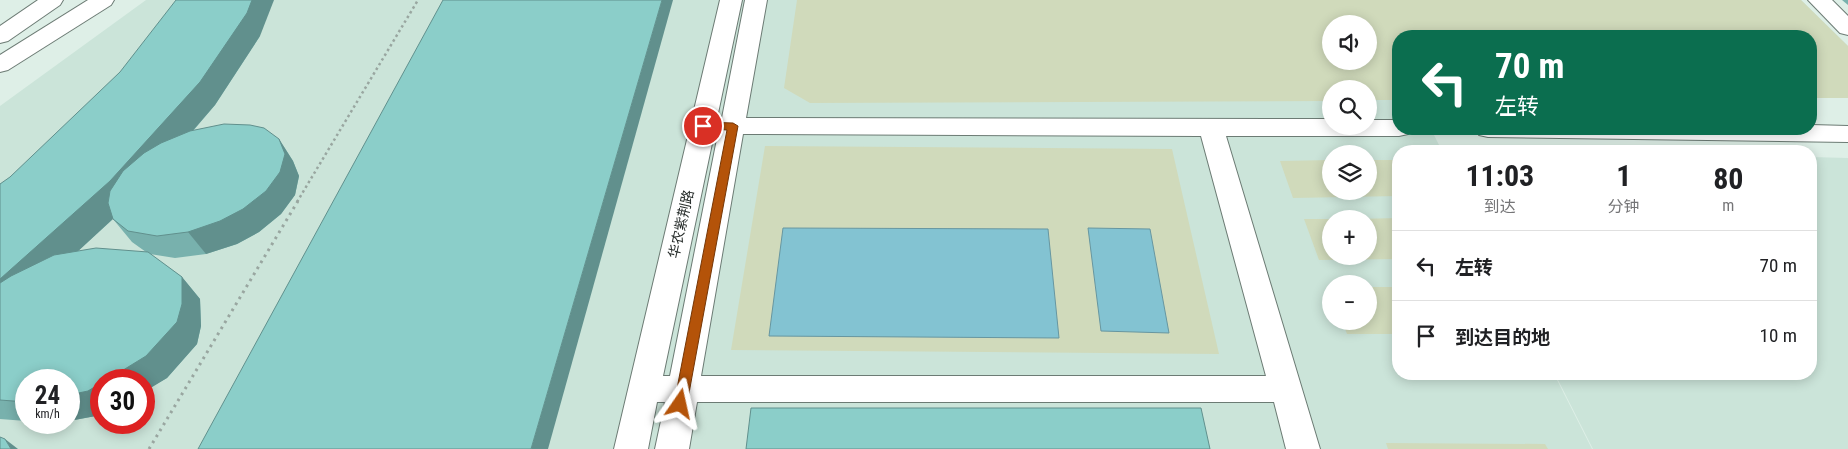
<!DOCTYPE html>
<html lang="zh">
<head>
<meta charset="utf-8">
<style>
	:root { --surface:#fff; --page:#f6f6f6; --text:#202124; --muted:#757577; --line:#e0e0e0 }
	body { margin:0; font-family:"Roboto Condensed","Noto Sans SC",sans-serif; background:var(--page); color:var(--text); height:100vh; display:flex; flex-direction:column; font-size:19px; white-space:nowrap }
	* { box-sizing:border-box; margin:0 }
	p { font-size:16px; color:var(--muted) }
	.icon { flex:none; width:28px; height:28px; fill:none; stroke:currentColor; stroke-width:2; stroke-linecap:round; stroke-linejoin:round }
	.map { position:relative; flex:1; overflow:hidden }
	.drawer { position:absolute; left:1392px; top:145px; width:425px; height:235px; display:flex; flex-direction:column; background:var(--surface); border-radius:20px; box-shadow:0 2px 12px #0003 }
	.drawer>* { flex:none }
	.top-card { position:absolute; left:1392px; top:30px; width:425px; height:105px; border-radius:20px; box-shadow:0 2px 12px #0003; background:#0b6e4f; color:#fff; overflow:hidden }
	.fabs { position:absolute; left:1322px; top:15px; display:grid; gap:10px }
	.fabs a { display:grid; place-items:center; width:55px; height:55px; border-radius:50%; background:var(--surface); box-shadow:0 2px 12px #0003; font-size:25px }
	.speed { position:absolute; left:15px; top:369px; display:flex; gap:10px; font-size:25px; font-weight:700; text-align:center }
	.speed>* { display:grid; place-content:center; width:65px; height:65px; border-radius:50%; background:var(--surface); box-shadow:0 2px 12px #0003; line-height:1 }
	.speed small { font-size:12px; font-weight:400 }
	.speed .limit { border:8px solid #d22; background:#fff; color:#111 }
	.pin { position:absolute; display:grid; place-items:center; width:42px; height:42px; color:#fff; margin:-21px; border:2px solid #fff; border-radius:50%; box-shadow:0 1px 5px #0007 }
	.me { position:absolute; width:55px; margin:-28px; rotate:11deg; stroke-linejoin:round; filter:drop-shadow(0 0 4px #0008) }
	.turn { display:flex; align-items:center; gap:18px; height:105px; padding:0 20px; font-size:22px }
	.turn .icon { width:65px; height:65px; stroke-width:2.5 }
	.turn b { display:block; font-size:35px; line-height:42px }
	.eta { display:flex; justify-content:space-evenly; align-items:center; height:85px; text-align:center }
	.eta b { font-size:30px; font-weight:700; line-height:35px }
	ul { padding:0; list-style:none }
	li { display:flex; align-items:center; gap:15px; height:70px; padding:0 20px; border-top:1px solid var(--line) }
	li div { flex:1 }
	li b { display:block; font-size:19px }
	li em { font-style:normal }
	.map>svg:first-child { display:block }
	.built { fill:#cbe4d9; fill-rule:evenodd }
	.green { fill:#d0dabb; fill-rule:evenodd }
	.water { fill:#83c3d2; stroke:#6796a0 }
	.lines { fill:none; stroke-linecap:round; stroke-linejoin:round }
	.minor-casing { stroke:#6c7b74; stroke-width:2 }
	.tertiary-casing { stroke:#6c7b74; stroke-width:2 }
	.path-far1 { stroke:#99a6a0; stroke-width:2.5; stroke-dasharray:2.5 3; stroke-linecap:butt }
	.path { stroke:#99a6a0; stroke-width:3; stroke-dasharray:2.5 4.5; stroke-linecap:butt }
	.minor { fill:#fff; fill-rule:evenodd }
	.tertiary { fill:#fff; fill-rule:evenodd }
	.wall { fill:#78b1ad; fill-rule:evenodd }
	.shaded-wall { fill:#61908d }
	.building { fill:#8bcec9; stroke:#61908d }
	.route { fill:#b45309; stroke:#753606 }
	.labels { text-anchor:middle; stroke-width:4; stroke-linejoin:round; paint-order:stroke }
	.street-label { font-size:14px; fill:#272d2b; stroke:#fff }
</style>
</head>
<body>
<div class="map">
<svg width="1848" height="449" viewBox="0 0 1848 449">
	<rect width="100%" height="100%" fill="#deefe7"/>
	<!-- built -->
	<g class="built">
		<path d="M146,0H1801L1848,46V98H1811V36H1399V129H1431L1442,151H1399V374H1554L1592,449H0V106ZM1331,24H1369V61H1331ZM1331,89H1369V126H1331ZM1331,154H1369V191H1331ZM1331,219H1369V256H1331ZM1331,284H1369V321H1331ZM26,380H69V422H26ZM101,380H144V422H101Z"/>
		<polygon points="1811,157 1848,158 1848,449 1593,449 1555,374 1811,374"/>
	</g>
	<!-- green -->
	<g class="green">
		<path d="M797,0H1801L1848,46V98H1811V36H1399V100H1369V89H1331V101L810,103L784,88ZM1331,24H1369V61H1331Z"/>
		<polygon points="765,146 1172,149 1219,354 731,350"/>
		<polygon points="1331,160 1331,191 1369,191 1369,160 1399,160 1399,196 1293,198 1280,161"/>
		<polygon points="1399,218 1399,259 1319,260 1304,219 1331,219 1331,256 1369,256 1369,219 1356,219"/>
		<polygon points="1369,287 1399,287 1399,334 1347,334 1342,321 1369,321"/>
		<polygon points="1386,443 1545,444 1548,449 1388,449"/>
	</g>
	<!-- water -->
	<g class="water">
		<polygon points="783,228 1048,229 1059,338 769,336"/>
		<polygon points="1088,228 1150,229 1169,333 1101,331"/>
	</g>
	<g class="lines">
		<!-- minor casing -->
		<g class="minor-casing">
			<g id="minor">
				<path d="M720,0H742L717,118H722L745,0H767L746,118L1331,119V126H1369V120H1399V129H1411L1408,134L1399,136H1226L1320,449H1286L1274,402H697L689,449H655L665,402H657L648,449H614ZM714,134H718L670,376H663ZM743,134L1201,136L1266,376H701Z"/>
				<polygon points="1808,0 1832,0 1848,16 1848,35 1840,33"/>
				<polygon points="1811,125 1848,126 1848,142 1488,137 1479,135 1475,129 1811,129"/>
			</g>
		</g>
		<!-- tertiary casing -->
		<g class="tertiary-casing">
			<g id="tertiary">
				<polygon points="38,0 63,0 60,5 8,41 0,43 0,26"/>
				<polygon points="88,0 114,0 111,5 8,70 0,72 0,55"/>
			</g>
		</g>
		<!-- path-far1 -->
		<polyline class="path-far1" points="297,202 418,0"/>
		<!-- path -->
		<polyline class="path" points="149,449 298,201"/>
		<!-- minor -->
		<use href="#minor" class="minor"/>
		<!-- tertiary -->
		<use href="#tertiary" class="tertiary"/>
	</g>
	<!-- wall -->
	<g class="wall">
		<polygon points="1842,0 1848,0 1848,5"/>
		<path d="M260,36L215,105L193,131L279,139L293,161L299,176L295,195L281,214L259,232L237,244L206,254L175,258L150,254L182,277L200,299L201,326L197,344L167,378L101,415L69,421V380H26V421L0,419V184ZM113,219L132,242L146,252L78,251Z"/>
		<polygon points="40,422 64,422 56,424"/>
	</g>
	<!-- shaded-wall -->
	<g class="shaded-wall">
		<polygon points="252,0 274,0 260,36 215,105 129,204 8,316 0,309 0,279"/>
		<polygon points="662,0 673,0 548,449 531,449"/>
		<polygon points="279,139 293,161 299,176 295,195 281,214 259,232 237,244 206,254 188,232"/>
		<polygon points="182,277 200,299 201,326 197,344 167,378 144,392 144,380 107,380"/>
		<polygon points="101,383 101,415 69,421 69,395"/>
		<polygon points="5,439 18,449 11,449"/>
	</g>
	<!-- building -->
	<g class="building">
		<polygon points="176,0 252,0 247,13 200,82 110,181 0,279 0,184 10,177 120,72"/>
		<polygon points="443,0 662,0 531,449 198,449"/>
		<polygon points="224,124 250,125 264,128 279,139 285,154 280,172 266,191 243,209 220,221 188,232 157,236 128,231 113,219 108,203 110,191 123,171 144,153 161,143 190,131"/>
		<polygon points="96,248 148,252 182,277 182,304 177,322 146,356 107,380 101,380 101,383 88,391 69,395 69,380 26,380 26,402 0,400 0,283 11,276 54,255"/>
		<polygon points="751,408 1201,408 1210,449 746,449"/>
		<polygon points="0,437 5,439 11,449 0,449"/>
	</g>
	<!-- route -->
	<polygon class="route" points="703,122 733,123 738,126 687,404 685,408 680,410 676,408 674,404 727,130 699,128 697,126"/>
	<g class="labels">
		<!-- street labels -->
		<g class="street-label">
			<text transform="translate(681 224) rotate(-77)" y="5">华农紫荆路</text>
		</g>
	</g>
</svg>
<div class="fabs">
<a><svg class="icon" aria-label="sound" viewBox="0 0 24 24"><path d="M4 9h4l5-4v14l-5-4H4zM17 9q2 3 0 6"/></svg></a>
<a><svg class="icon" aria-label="search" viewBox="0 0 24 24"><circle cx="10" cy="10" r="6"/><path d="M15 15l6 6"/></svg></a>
<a><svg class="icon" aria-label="layers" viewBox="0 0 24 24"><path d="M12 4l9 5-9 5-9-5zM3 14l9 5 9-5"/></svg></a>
<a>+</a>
<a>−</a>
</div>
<div class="speed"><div>24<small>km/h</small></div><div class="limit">30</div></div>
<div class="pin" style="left:703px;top:126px;background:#d93025"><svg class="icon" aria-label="arrive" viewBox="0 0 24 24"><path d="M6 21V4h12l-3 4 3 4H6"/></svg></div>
<svg class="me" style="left:680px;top:404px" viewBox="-20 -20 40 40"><path d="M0-17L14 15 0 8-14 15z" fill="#b45309" stroke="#fff" stroke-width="4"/></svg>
<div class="top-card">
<div class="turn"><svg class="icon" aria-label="left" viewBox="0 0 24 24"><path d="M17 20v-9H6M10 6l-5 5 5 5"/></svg><div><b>70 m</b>左转</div></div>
</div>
<section class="drawer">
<div class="eta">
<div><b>11:03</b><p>到达</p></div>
<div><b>1</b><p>分钟</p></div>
<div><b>80</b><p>m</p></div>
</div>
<ul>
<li><svg class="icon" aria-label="left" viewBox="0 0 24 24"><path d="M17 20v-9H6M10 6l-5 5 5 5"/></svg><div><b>左转</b></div><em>70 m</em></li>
<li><svg class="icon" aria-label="arrive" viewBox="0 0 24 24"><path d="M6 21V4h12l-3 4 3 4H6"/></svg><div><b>到达目的地</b></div><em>10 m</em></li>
</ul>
</section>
</div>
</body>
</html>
